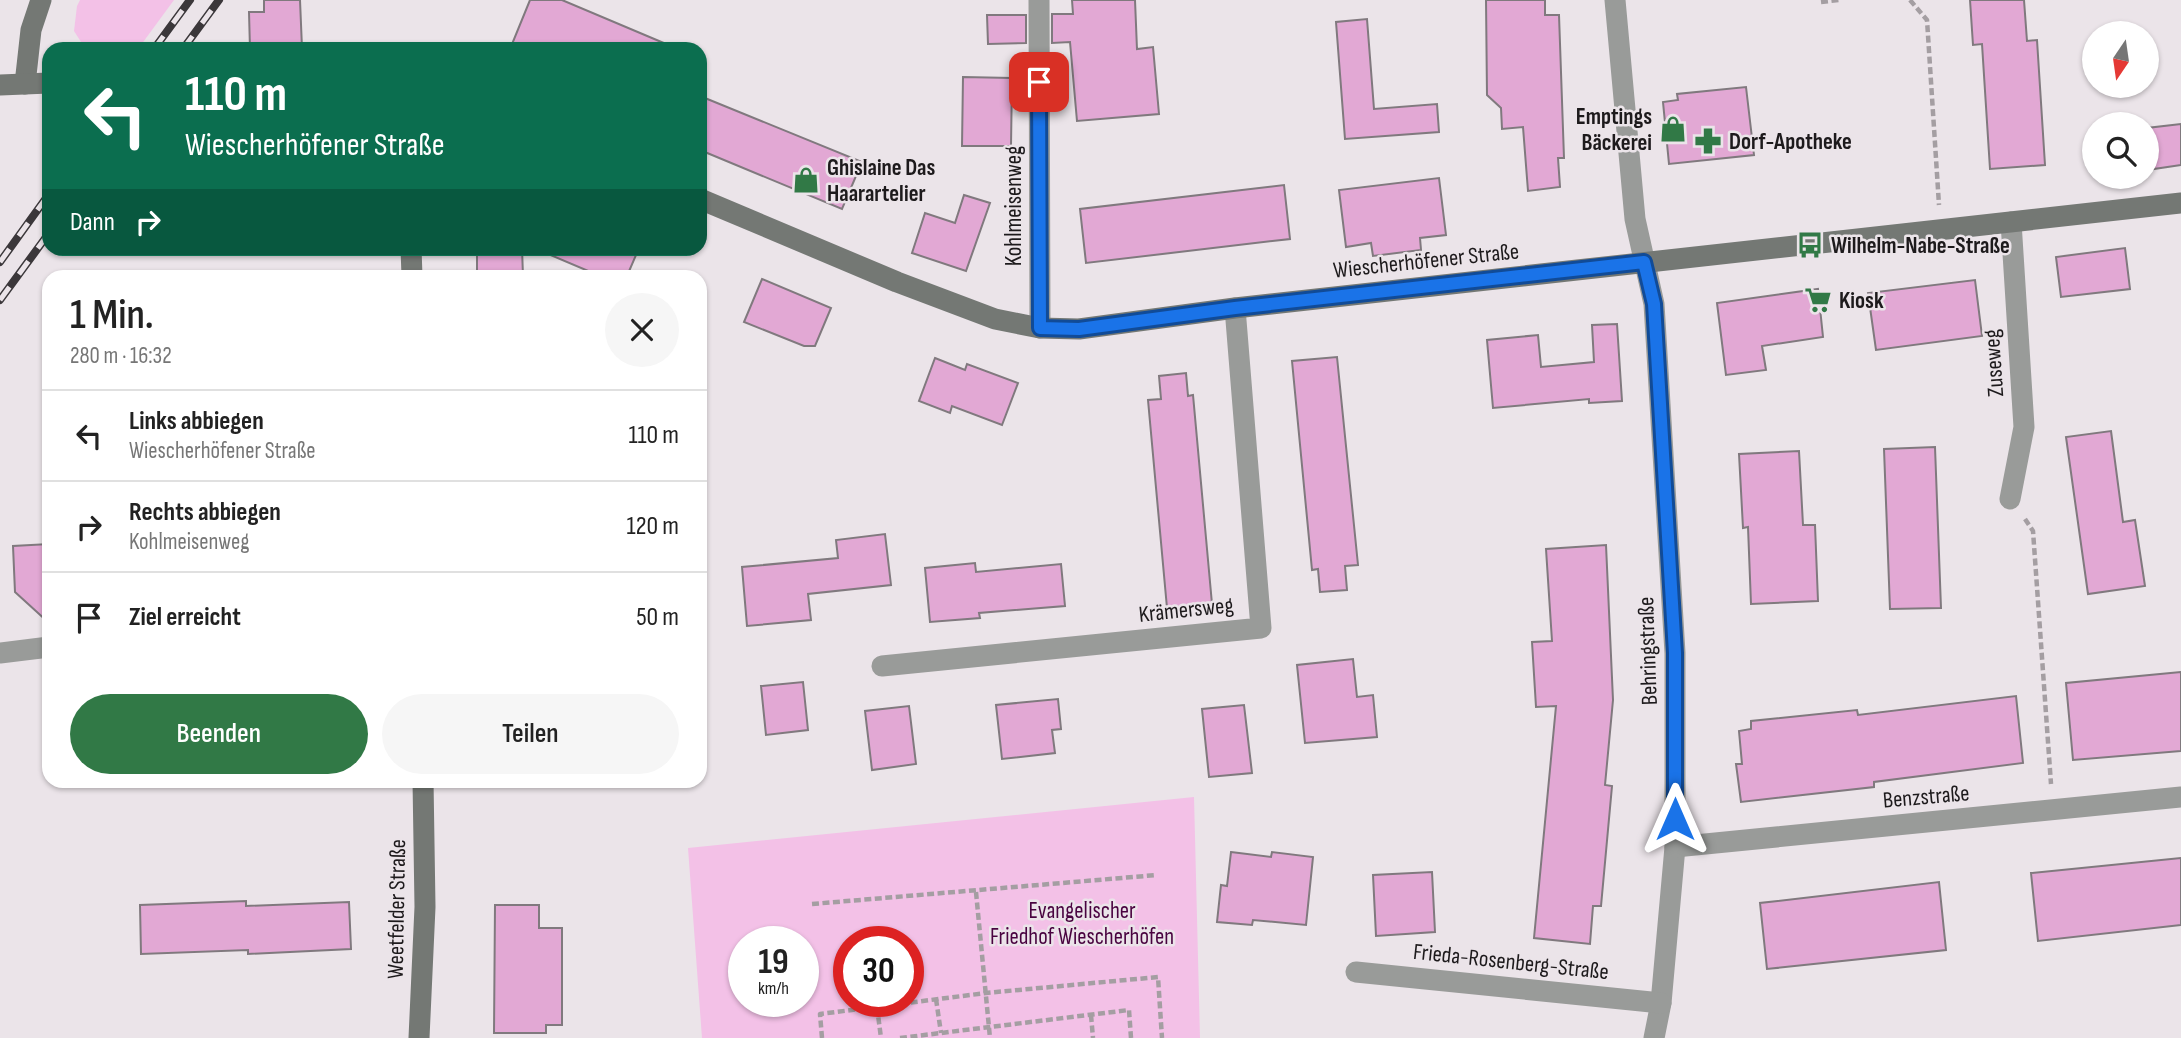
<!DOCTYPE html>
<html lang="de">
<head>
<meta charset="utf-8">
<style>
	:root { --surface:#fff; --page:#f6f6f6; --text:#222; --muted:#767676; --line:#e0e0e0; --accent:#317946 }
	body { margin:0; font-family:"Sofia Sans Condensed",sans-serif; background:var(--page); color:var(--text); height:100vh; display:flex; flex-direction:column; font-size:26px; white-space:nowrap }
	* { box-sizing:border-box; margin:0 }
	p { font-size:23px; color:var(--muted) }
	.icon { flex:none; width:38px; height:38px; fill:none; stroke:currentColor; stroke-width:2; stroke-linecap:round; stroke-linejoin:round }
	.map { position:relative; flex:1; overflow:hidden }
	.panel { position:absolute; left:42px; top:270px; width:665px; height:518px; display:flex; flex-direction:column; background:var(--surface); border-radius:21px; box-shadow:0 2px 5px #0004 }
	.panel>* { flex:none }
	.top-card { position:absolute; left:42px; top:42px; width:665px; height:214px; border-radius:21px; box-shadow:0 2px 5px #0004; background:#0b6e4f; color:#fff; overflow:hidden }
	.needle { width:46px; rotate:193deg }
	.tools { position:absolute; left:2082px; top:21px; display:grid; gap:14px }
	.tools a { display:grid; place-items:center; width:77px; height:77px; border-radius:50%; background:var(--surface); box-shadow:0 2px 5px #0004; font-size:35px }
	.speed { position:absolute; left:728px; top:926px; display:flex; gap:14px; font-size:35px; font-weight:700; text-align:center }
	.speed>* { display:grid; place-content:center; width:91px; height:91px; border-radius:50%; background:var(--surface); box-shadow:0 2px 5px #0004; line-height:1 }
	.speed small { font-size:18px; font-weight:400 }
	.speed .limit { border:10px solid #d22; background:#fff; color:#111 }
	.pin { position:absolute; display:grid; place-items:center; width:60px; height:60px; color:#fff; margin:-30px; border-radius:14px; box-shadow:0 4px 10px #0006 }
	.me { position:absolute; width:77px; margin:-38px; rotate:0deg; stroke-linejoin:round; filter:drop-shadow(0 0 5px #0008) }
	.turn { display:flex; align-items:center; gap:24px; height:147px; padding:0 28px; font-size:32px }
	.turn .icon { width:91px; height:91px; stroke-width:2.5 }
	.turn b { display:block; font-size:49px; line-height:60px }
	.then { display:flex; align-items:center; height:66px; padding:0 28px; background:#0003; gap:14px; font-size:26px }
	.round { display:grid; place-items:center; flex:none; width:74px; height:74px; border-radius:37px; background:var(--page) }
	.head { display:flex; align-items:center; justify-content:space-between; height:119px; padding:0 28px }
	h1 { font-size:42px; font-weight:600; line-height:52px }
	.primary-button { display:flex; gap:14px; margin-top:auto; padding:14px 28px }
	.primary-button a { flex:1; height:80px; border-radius:42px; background:var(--accent); color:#fff; font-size:28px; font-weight:600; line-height:80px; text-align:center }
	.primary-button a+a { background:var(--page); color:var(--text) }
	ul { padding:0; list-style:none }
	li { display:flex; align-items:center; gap:21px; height:91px; padding:0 28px; border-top:2px solid var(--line) }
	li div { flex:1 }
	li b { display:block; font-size:26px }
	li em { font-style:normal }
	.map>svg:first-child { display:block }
	.green { fill:#f3c1e7; fill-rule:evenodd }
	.building { fill:#e2a8d4; stroke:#80797e; stroke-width:2 }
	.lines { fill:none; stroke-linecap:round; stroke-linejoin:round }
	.path { stroke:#a49ea2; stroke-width:4.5; stroke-dasharray:7 3.5; stroke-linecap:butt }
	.street { stroke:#999b99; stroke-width:21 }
	.secondary { stroke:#747874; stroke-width:21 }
	.rail-casing { stroke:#3b373a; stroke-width:8 }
	.rail { stroke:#ebe4e9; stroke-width:5; stroke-dasharray:16; stroke-linecap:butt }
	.route-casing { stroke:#114b97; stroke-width:18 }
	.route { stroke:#1a73e8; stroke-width:12 }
	.labels { text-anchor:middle; stroke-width:5; stroke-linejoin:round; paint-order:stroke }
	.poi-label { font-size:23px; font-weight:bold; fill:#1d1a1c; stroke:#ebe4e9; text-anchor:start }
	.street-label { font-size:23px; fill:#1d1a1c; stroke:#ebe4e9 }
	.park-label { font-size:23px; fill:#490340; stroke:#ebe4e9 }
</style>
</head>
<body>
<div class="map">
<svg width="2181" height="1038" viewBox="0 0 2181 1038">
	<rect width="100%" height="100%" fill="#ebe4e9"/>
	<!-- green -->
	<g class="green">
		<polygon points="80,0 174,0 138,49 90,49 83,45 74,31 77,6"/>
		<path d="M1194,797L1200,1038H702L688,848ZM744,942H803V1001H744ZM849,942H908V1001H849Z"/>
	</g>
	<!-- building -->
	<g class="building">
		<polygon points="264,0 300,0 302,48 250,49 249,12 264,12"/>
		<polygon points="530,0 562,0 678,49 510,49"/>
		<polygon points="1072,0 1135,0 1137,49 1153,47 1159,114 1077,121 1070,42 1052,43 1052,14 1073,14"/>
		<polygon points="1486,0 1545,0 1545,15 1559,15 1564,158 1558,158 1560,187 1528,191 1523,127 1502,129 1501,108 1487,95"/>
		<polygon points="1970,0 2024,0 2027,41 2037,40 2045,165 1990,169 1982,44 1973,45"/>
		<polygon points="987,15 1026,15 1026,43 988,44"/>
		<polygon points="1367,19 1374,109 1437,104 1439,132 1345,139 1336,22"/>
		<polygon points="963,77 1012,78 1011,146 962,146"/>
		<polygon points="1746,87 1754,155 1669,164 1663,102 1678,100 1677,94"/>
		<polygon points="700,96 862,162 842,209 700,150"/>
		<polygon points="2181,124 2181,165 2147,170 2147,128"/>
		<polygon points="1439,178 1446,235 1420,238 1421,250 1373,256 1371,243 1346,247 1339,190"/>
		<polygon points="1284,185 1290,239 1086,263 1080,209"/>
		<polygon points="964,195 990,203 966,271 912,253 925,213 955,223"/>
		<polygon points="477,248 522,248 523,276 477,276"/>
		<polygon points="534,248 639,248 627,276 600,276"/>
		<polygon points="2125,248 2130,289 2061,297 2056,257"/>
		<polygon points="762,279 831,308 815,346 804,346 744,322"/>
		<polygon points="1975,280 1982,336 1876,350 1868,293"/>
		<polygon points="1818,289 1823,337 1762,346 1766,370 1726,375 1717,303"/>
		<polygon points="1617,324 1622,401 1589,403 1589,399 1493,408 1487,340 1538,335 1541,367 1594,362 1592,325"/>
		<polygon points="1337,357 1358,565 1345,566 1347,590 1320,592 1318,569 1312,570 1292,361"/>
		<polygon points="935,358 965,370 967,364 1018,383 1002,425 952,406 950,413 919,401"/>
		<polygon points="1186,373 1188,396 1193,395 1212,604 1167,608 1148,400 1161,399 1159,376"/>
		<polygon points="2111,431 2123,522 2135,520 2145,586 2088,594 2066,437"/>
		<polygon points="1935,447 1941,608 1890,609 1884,449"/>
		<polygon points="1799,451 1803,525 1815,525 1818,601 1751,604 1748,527 1743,528 1739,454"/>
		<polygon points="885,534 891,585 808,594 811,620 747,626 742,567 838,558 836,540"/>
		<polygon points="49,544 49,623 15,592 13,546"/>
		<polygon points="1606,545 1613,700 1605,785 1612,786 1601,906 1593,906 1590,944 1534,938 1556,706 1536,707 1532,642 1552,641 1546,549"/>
		<polygon points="975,563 976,572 1061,564 1065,606 979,613 980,618 930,622 925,568"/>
		<polygon points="1353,659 1357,697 1373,695 1377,737 1305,743 1297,665"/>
		<polygon points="2181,672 2181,751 2073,760 2066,683"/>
		<polygon points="803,682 808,730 766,735 761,686"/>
		<polygon points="2016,696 2023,763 1874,782 1874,787 1741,802 1736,764 1742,764 1739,731 1751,729 1751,721 1857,710 1858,715"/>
		<polygon points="1058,699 1061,729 1052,730 1055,753 1002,759 996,705"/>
		<polygon points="1244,705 1252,773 1209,777 1202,709"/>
		<polygon points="909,706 916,764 872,770 865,711"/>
		<polygon points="1231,852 1271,857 1272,852 1313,857 1306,925 1253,920 1252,925 1217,922 1221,885 1227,886"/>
		<polygon points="2181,858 2181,925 2038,941 2031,873"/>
		<polygon points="1432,872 1435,932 1376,936 1373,875"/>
		<polygon points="1939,882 1946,950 1767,969 1760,903"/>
		<polygon points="246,901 246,906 349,902 351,949 248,954 248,950 141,954 140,905"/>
		<polygon points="495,905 539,905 539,928 562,928 562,1025 546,1025 546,1033 494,1033"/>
	</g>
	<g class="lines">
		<!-- path -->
		<g class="path">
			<polyline points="1910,0 1927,20 1939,205"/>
			<polyline points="1821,2 1839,0"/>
			<polyline points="2025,519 2033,531 2051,784"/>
			<polyline points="976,892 990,1038"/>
			<polyline points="812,904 1157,875"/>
			<polyline points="936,999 941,1033"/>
			<polyline points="877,1007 881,1038"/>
			<polyline points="1091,1015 1093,1038"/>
			<polyline points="822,1038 820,1014 986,993 1158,977 1162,1038"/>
			<polyline points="900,1038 1129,1010 1131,1038"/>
		</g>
		<!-- street -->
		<g class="street">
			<polyline points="1039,0 1040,328"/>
			<polyline points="1615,0 1635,219 1654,304 1675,653 1675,847 1661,1003 1654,1038"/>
			<polyline points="2010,499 2024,427 2011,222"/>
			<polyline points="0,653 49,647"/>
			<polyline points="882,666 1261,628 1235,308"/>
			<polyline points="1675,847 2181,797"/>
			<polyline points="1356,972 1661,1003"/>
		</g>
		<!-- secondary -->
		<g class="secondary">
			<polyline points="25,84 31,30 41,0"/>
			<polyline points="0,85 49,83"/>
			<polyline points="700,199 897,282 995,319 1040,328 1079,329 1235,308 2181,203"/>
			<polyline points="411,248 412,276"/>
			<polyline points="419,1038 425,907 423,780"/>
		</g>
		<!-- rail casing -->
		<g class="rail-casing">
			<g id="rail">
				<polyline points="154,49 190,0"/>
				<polyline points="183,49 219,0"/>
				<polyline points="0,262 49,194"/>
				<polyline points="0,300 49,233"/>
			</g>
		</g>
		<!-- rail -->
		<use href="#rail" class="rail"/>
	</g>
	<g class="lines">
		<!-- route casing -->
		<g class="route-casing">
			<polyline id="route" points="1039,82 1040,328 1079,329 1235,308 1644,262 1654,304 1675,653 1675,819"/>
		</g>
		<!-- route -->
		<use href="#route" class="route"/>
	</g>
	<!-- icons -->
	<defs>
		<g id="shop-bare" transform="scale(2.1)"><path d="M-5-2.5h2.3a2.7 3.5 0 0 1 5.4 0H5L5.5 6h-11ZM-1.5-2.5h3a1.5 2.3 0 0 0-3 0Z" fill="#317946" stroke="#ebe4e9" stroke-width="2.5" paint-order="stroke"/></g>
		<g id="pharmacy-bare" transform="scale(2.1)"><path d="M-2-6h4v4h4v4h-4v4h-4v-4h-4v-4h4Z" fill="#317946" stroke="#ebe4e9" stroke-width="2.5" paint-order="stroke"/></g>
		<g id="bus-bare" transform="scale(2.1)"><path d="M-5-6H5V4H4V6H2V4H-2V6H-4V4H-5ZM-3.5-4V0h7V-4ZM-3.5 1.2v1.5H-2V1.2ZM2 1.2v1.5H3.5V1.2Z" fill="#317946" stroke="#ebe4e9" stroke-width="2.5" paint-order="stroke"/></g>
		<g id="supermarket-bare" transform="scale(2.1)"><path d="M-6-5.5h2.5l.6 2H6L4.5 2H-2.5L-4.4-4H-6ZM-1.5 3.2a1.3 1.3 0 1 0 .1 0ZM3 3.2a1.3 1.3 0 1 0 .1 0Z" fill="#317946" stroke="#ebe4e9" stroke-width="2.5" paint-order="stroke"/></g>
	</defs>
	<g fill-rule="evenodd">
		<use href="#shop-bare" x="1673" y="129"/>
		<use href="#pharmacy-bare" x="1708" y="141"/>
		<use href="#shop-bare" x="806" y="180"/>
		<use href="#bus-bare" x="1810" y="245"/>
		<use href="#supermarket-bare" x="1818" y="300"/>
	</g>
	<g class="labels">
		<!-- poi labels -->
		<g class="poi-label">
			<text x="1652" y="124" text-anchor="end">Emptings<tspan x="1652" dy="26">Bäckerei</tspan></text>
			<text x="1729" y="149">Dorf-Apotheke</text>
			<text x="827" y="175">Ghislaine Das<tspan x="827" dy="26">Haarartelier</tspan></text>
			<text x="1831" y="253">Wilhelm-Nabe-Straße</text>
			<text x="1839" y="308">Kiosk</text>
		</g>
		<!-- street labels -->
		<g class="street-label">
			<text transform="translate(1013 206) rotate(-90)" y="8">Kohlmeisenweg</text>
			<text transform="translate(1426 260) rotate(-6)" y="8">Wiescherhöfener Straße</text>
			<text transform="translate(1993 363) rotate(-94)" y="8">Zuseweg</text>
			<text transform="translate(1186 609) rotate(-6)" y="8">Krämersweg</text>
			<text transform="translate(1647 651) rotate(-92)" y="8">Behringstraße</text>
			<text transform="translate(1926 796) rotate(-5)" y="8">Benzstraße</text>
			<text transform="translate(396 909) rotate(-89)" y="8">Weetfelder Straße</text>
			<text transform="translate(1511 961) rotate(6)" y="8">Frieda-Rosenberg-Straße</text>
		</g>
		<!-- park labels -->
		<g class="park-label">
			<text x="1082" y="918">Evangelischer<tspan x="1082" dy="26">Friedhof Wiescherhöfen</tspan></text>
		</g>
	</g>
</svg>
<div class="tools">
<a><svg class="needle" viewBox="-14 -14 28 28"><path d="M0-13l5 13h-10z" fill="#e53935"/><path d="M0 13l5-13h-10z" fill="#767676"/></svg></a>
<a><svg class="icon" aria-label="search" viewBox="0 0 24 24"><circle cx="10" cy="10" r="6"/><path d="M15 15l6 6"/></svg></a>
</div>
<div class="speed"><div>19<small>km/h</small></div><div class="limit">30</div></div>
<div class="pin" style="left:1039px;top:82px;background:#d93025"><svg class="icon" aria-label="arrive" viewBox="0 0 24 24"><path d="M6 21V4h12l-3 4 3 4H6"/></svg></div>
<svg class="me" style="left:1675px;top:819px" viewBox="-20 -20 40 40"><path d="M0-17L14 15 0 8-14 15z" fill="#1a73e8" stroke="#fff" stroke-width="4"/></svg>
<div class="top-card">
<div class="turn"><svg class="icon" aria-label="left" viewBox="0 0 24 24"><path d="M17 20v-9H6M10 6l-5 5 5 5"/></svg><div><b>110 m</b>Wiescherhöfener Straße</div></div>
<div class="then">Dann<svg class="icon" aria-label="right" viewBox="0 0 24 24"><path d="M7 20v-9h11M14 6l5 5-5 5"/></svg></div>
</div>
<section class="panel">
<div class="head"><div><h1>1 Min.</h1><p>280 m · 16:32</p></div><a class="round"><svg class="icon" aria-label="close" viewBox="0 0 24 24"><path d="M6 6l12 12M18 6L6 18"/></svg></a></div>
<ul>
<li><svg class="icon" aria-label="left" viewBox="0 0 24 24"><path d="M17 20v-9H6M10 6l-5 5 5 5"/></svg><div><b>Links abbiegen</b><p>Wiescherhöfener Straße</p></div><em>110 m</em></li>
<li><svg class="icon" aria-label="right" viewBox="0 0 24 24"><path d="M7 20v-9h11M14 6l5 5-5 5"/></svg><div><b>Rechts abbiegen</b><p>Kohlmeisenweg</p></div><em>120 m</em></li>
<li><svg class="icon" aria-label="arrive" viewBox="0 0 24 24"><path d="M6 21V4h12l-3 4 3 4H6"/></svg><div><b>Ziel erreicht</b></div><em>50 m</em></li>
</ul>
<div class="primary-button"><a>Beenden</a><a>Teilen</a></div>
</section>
</div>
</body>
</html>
